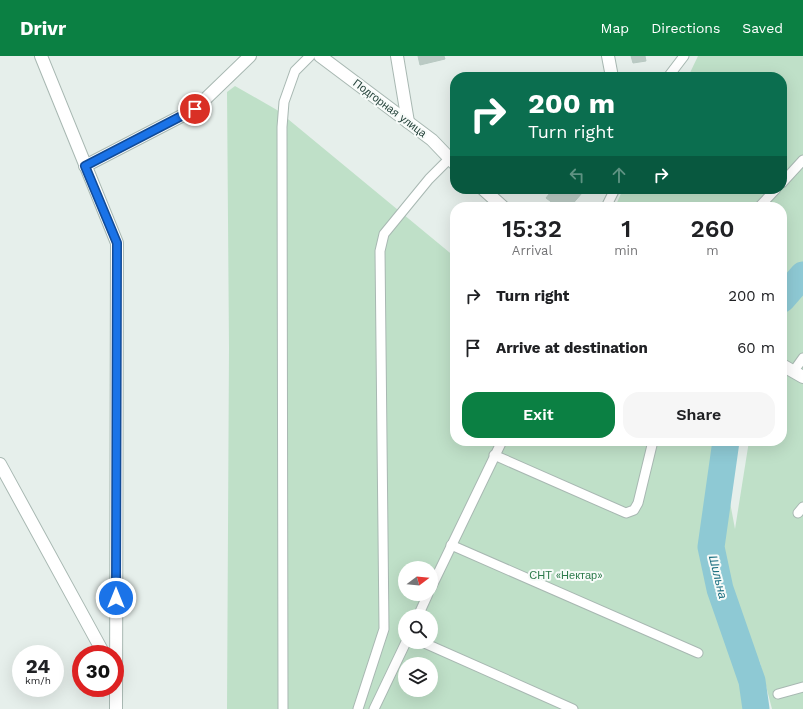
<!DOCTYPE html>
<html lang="en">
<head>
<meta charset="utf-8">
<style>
	:root { --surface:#fff; --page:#f6f6f6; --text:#202124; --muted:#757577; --accent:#0b8043 }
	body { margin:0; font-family:"Work Sans",sans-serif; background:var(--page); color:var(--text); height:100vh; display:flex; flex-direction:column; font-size:15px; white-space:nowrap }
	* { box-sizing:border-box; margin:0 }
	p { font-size:13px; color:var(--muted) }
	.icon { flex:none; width:22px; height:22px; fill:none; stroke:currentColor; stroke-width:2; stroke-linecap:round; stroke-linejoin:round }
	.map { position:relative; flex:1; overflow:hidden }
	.sheet { position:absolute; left:450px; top:146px; width:337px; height:244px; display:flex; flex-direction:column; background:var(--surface); border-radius:16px; box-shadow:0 4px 16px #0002 }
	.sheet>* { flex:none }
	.banner { position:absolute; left:450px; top:16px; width:337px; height:122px; border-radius:16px; box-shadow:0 4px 16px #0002; background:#0b6e4f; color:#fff; overflow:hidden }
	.needle { width:26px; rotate:74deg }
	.tools { position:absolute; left:398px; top:505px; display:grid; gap:8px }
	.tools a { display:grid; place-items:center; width:40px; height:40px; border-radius:50%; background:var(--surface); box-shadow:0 4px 16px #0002; font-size:20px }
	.speed { position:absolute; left:12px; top:589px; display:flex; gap:8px; font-size:20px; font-weight:700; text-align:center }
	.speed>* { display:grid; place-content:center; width:52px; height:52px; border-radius:50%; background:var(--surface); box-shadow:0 4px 16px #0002; line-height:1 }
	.speed small { font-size:10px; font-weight:400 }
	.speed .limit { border:6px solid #d22; background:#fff; color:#111 }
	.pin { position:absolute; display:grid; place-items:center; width:34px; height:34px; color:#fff; margin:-17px; border:2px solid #fff; border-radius:50%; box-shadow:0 1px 4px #0007 }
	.me { position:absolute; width:44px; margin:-22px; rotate:0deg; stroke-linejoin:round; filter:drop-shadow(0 0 3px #0008) }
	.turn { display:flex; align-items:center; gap:14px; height:84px; padding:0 12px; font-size:18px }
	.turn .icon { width:52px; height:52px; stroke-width:2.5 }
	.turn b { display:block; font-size:28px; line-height:34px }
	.lanes { display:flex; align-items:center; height:38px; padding:0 12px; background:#0003; justify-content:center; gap:20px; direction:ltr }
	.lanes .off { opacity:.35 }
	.eta { display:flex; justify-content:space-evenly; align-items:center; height:68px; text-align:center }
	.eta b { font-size:24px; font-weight:600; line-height:28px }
	.button { display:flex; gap:8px; margin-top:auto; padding:8px 12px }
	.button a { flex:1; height:46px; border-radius:16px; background:var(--accent); color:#fff; font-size:16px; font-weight:600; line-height:46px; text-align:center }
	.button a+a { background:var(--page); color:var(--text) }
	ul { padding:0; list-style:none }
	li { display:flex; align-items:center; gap:12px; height:52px; padding:0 12px }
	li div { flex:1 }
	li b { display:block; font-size:15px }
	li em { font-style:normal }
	header { display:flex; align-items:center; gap:24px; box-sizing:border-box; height:56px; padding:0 20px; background:var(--accent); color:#fff }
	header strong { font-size:19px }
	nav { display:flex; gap:22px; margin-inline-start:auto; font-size:14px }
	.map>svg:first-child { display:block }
	.green { fill:#bfe0c8; fill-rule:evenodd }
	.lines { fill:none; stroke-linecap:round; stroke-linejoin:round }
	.river { stroke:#8ec9d4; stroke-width:27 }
	.building { fill:#bbcac4; stroke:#b8c9c2 }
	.service-casing { stroke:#a8b8b2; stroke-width:11 }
	.minor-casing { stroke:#a8b8b2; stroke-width:14 }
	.service { stroke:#fff; stroke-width:9 }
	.minor { stroke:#fff; stroke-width:12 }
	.route-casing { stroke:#114b97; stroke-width:10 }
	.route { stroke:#1a73e8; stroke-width:7 }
	.labels { text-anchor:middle; stroke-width:4; stroke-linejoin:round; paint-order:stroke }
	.street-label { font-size:11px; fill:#24423a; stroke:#f7fbf9 }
	.park-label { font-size:11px; fill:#2d7a4b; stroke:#f7fbf9 }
	.water-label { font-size:12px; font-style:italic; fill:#1c6f80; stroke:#f7fbf9 }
</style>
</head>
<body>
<header>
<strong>Drivr</strong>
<nav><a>Map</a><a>Directions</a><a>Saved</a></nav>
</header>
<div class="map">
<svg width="803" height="653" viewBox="0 0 803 653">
	<rect width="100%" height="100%" fill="#e6efeb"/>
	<!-- green -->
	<path class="green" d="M698,0H803V653H772L759,603L768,653H227L229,292L227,36L235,30L277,54L455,201V385H733L729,441L735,473L749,385H782V151H615L623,133H782V21H688ZM405,512H431V538H405ZM405,560H431V586H405ZM405,608H431V634H405Z"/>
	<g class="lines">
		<!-- river -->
		<g class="river">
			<polyline points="782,243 803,219"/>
			<polyline points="726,385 711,491 720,533 752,625 756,653"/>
		</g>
	</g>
	<!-- building -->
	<g class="building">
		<polygon points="418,0 444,0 445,3 420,9"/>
		<polygon points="631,0 645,0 646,5 633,7"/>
		<polygon points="553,133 577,133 582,137 570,151 558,151 546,142"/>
	</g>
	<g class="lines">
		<!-- service casing -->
		<g class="service-casing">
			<g id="service">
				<polyline points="668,21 684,0"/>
				<polyline points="782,127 803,104"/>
				<polyline points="606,151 615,133"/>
				<polyline points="759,151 776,133"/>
				<polyline points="793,316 803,302"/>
				<polyline points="494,399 626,457 634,454 638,447 653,385"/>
				<polyline points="798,457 803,451"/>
				<polyline points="451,489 698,597"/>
				<polyline points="431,532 502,385"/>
				<polyline points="418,560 428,538"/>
				<polyline points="422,586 573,653"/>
				<polyline points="778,638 803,631"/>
				<polyline points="283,653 282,71 284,46 295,15 310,0"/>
				<polyline points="358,653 384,573 380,195 384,178 429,123 449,103"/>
				<polyline points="374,653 406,586"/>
			</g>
		</g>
		<!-- minor casing -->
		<g class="minor-casing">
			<g id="minor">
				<polyline points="41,0 117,187 116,653"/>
				<polyline points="320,0 432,84 455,108"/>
				<polyline points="397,0 408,66"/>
				<polyline points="608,0 612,21"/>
				<polyline points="85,110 195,53 250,0"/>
				<polyline points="483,133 503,151"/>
				<polyline points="782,309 803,321"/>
				<polyline points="0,408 104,598"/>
			</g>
		</g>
		<!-- service -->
		<use href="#service" class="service"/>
		<!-- minor -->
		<use href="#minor" class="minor"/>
	</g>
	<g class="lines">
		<!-- route casing -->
		<g class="route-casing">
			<polyline id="route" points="116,542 117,187 85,110 195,53"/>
		</g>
		<!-- route -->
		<use href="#route" class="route"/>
	</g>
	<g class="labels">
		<!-- street labels -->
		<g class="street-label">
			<text transform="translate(390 52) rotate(37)" y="4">Подгорная улица</text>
		</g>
		<!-- park labels -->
		<g class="park-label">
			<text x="566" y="523">СНТ «Нектар»</text>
		</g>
		<!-- water labels -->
		<g class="water-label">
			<text transform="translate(718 521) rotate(76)" y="4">Шильна</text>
		</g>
	</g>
</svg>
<div class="tools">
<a><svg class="needle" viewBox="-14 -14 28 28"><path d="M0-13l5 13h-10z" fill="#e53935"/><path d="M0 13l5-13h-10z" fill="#757577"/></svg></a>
<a><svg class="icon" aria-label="search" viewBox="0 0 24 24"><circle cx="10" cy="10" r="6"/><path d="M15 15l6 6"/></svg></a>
<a><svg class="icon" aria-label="layers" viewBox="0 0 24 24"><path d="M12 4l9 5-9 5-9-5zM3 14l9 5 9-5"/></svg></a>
</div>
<div class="speed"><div>24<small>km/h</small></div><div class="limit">30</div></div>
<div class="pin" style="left:195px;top:53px;background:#d93025"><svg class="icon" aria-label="arrive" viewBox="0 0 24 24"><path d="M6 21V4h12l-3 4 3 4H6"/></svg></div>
<svg class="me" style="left:116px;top:542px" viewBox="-20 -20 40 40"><circle r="17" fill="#1a73e8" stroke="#fff" stroke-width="3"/><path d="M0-11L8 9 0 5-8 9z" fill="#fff"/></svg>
<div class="banner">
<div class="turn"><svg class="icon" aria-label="right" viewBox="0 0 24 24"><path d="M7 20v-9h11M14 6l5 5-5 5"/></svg><div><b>200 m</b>Turn right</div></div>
<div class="lanes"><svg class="icon off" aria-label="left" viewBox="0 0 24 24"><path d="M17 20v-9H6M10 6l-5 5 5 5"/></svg><svg class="icon off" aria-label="ahead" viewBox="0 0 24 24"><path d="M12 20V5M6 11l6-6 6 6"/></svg><svg class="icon" aria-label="right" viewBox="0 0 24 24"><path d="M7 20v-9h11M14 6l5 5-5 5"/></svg></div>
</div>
<section class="sheet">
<div class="eta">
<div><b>15:32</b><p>Arrival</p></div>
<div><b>1</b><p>min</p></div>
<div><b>260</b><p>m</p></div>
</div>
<ul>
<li><svg class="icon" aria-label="right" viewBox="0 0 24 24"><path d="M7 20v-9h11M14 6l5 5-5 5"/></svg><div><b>Turn right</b></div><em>200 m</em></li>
<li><svg class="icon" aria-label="arrive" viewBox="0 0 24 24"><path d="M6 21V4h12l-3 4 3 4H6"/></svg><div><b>Arrive at destination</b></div><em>60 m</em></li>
</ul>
<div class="button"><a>Exit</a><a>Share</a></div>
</section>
</div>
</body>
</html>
